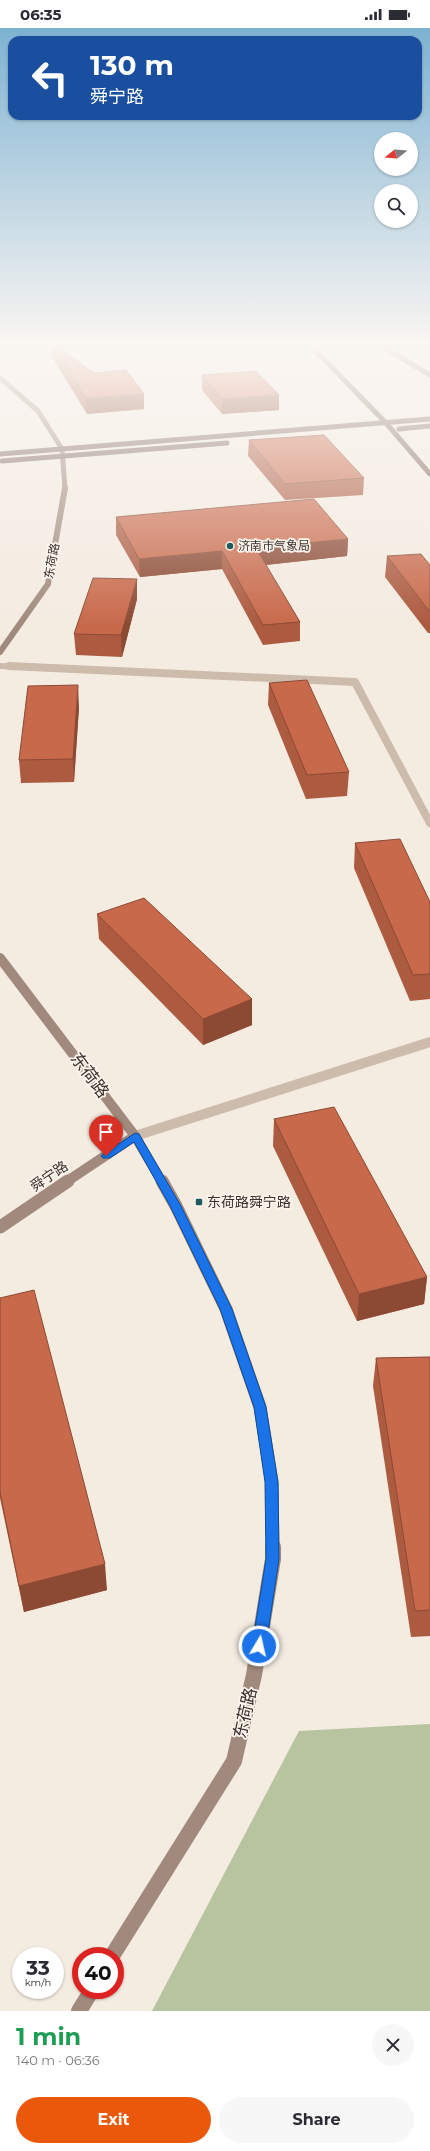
<!DOCTYPE html>
<html lang="en">
<head>
<meta charset="utf-8">
<style>
	:root { --surface:#fff; --page:#f7f7f7; --text:#2b2b33; --muted:#7c7c81; --accent:#ea580c }
	body { margin:0; font-family:Montserrat,"Noto Sans SC",sans-serif; background:var(--page); color:var(--text); height:100vh; display:flex; flex-direction:column; font-size:15px; white-space:nowrap }
	* { box-sizing:border-box; margin:0 }
	p { font-size:13px; color:var(--muted) }
	.icon { flex:none; width:22px; height:22px; fill:none; stroke:currentColor; stroke-width:2; stroke-linecap:round; stroke-linejoin:round }
	.map { position:relative; height:1983px; overflow:hidden }
	.sheet { display:flex; flex-direction:column; background:var(--surface); flex:1 }
	.sheet>* { flex:none }
	.guide { position:absolute; left:8px; top:8px; width:414px; height:84px; border-radius:12px; box-shadow:0 1px 3px #0004; background:#1a4fa0; color:#fff; overflow:hidden }
	.needle { width:26px; rotate:253deg }
	.controls { position:absolute; left:374px; top:104px; display:grid; gap:8px }
	.controls a { display:grid; place-items:center; width:44px; height:44px; border-radius:50%; background:var(--surface); box-shadow:0 1px 3px #0004; font-size:20px }
	.speed { position:absolute; left:12px; top:1919px; display:flex; gap:8px; font-size:20px; font-weight:700; text-align:center }
	.speed>* { display:grid; place-content:center; width:52px; height:52px; border-radius:50%; background:var(--surface); box-shadow:0 1px 3px #0004; line-height:1 }
	.speed small { font-size:10px; font-weight:400 }
	.speed .limit { border:6px solid #d22; background:#fff; color:#111 }
	.pin { position:absolute; display:grid; place-items:center; width:34px; height:34px; color:#fff; margin:-41px -17px; border-radius:50% 50% 50% 0; rotate:-45deg; box-shadow:0 0 4px #0007 }
	.pin .icon { rotate:45deg }
	.me { position:absolute; width:44px; margin:-22px; rotate:9deg; stroke-linejoin:round; filter:drop-shadow(0 0 3px #0008) }
	.turn { display:flex; align-items:center; gap:14px; height:84px; padding:0 16px; font-size:18px }
	.turn .icon { width:52px; height:52px; stroke-width:2.5 }
	.turn b { display:block; font-size:28px; line-height:34px }
	.round { display:grid; place-items:center; flex:none; width:42px; height:42px; border-radius:21px; background:var(--page) }
	.summary { display:flex; align-items:center; justify-content:space-between; height:68px; padding:0 16px }
	h1 { font-size:24px; font-weight:700; line-height:30px; color:#1e9e55 }
	.button { display:flex; gap:8px; margin-top:auto; padding:8px 16px }
	.button a { flex:1; height:46px; border-radius:24px; background:var(--accent); color:#fff; font-size:16px; font-weight:700; line-height:46px; text-align:center }
	.button a+a { background:var(--page); color:var(--text) }
	.status { display:flex; justify-content:space-between; align-items:center; height:28px; padding:0 20px; background:var(--surface); direction:ltr }
	.status svg { height:11px; fill:currentColor }
	.map>svg:first-child { display:block }
	.green { fill:#b8c4a0 }
	.lines { fill:none; stroke-linecap:round; stroke-linejoin:round }
	.street-far2 { stroke:#cdbbac; stroke-width:6 }
	.street-far1 { stroke:#cdbbac; stroke-width:8 }
	.street { stroke:#cdbbac; stroke-width:10 }
	.secondary-far4 { stroke:#a18a7d; stroke-width:5 }
	.secondary-far3 { stroke:#a18a7d; stroke-width:6 }
	.secondary-far2 { stroke:#a18a7d; stroke-width:10 }
	.secondary-far1 { stroke:#a18a7d; stroke-width:13 }
	.secondary { stroke:#a18a7d; stroke-width:16 }
	.primary { stroke:#7d675c; stroke-width:5 }
	.wall { fill:#ac5a40 }
	.shaded-wall { fill:#8c4a34 }
	.building { fill:#c8694b; stroke:#8c4a34 }
	.route { fill:#1a73e8; stroke:#114b97 }
	.poi-dot { fill:#1f5a5e; stroke:#fbf5ee; stroke-width:1.5 }
	.labels { text-anchor:middle; stroke-width:3.5; stroke-linejoin:round; paint-order:stroke }
	.far-poi-label { font-size:12px; fill:#3b302b; stroke:#fbf5ee; text-anchor:start }
	.far-street-label { font-size:12px; fill:#3b302b; stroke:#fbf5ee }
	.street-label { font-size:14px; fill:#3b302b; stroke:#fbf5ee }
	.poi-label { font-size:14px; fill:#3b302b; stroke:#fbf5ee; text-anchor:start }
	.near-street-label { font-size:17px; fill:#3b302b; stroke:#fbf5ee }
</style>
</head>
<body>
<div class="status"><b>06:35</b><svg viewBox="0 0 49 12"><path d="M0 12V9h3v3zM5 12V6h3v6zM10 12V3h3v9zM15 12V0h3v12zM26 1h20v11H26zM47 4h2v5h-2z"/></svg></div>
<div class="map">
<svg width="430" height="1983" viewBox="0 0 430 1983">
	<rect width="100%" height="100%" fill="#f4ebe1"/>
	<!-- green -->
	<polygon class="green" points="430,1696 430,1983 152,1983 299,1703"/>
	<g class="lines">
		<!-- street-far2 -->
		<polyline class="street-far2" points="0,638 32,639"/>
		<!-- street-far1 -->
		<polyline class="street-far1" points="9,638 355,654 430,795"/>
		<!-- street -->
		<polyline class="street" points="135,1108 430,1014"/>
		<!-- secondary-far4 -->
		<polyline class="secondary-far4" points="0,350 38,383 62,421 65,461"/>
		<!-- secondary-far3 -->
		<polyline class="secondary-far3" points="0,624 48,556 65,460"/>
		<!-- secondary-far2 -->
		<g class="secondary-far2">
			<polyline points="0,930 135,1108 162,1154"/>
			<polyline points="66,1154 135,1108"/>
		</g>
		<!-- secondary-far1 -->
		<g class="secondary-far1">
			<polyline points="162,1153 176,1178 226,1281 260,1379 272,1454 273,1520"/>
			<polyline points="0,1199 68,1153"/>
		</g>
		<!-- secondary -->
		<g class="secondary">
			<polyline points="112,1928 234,1733 254,1647 273,1531 273,1519"/>
			<polyline points="79,1983 92,1962"/>
		</g>
		<!-- primary -->
		<g class="primary">
			<polyline points="312,319 386,395 430,446"/>
			<polyline points="383,319 430,347"/>
			<polyline points="399,401 430,398"/>
			<polyline points="0,426 430,391"/>
			<polyline points="2,433 227,415"/>
		</g>
	</g>
	<!-- wall -->
	<g class="wall">
		<polygon points="52,319 58,319 94,345 144,366 144,381 87,386 52,329"/>
		<polygon points="202,347 279,367 279,382 222,386 202,362"/>
		<polygon points="249,412 364,450 363,467 285,472 248,428"/>
		<polygon points="116,489 348,511 347,528 266,537 300,594 300,613 263,617 222,541 140,549 116,507"/>
		<polygon points="387,528 430,537 430,605 428,605 385,549"/>
		<polygon points="137,551 137,571 122,629 76,627 74,606"/>
		<polygon points="269,655 349,744 347,768 306,771 268,677"/>
		<polygon points="79,679 74,754 21,755 19,732"/>
		<polygon points="355,815 430,874 430,971 410,973 354,840"/>
		<polygon points="97,886 252,971 252,997 203,1017 99,911"/>
		<polygon points="274,1091 427,1249 424,1276 357,1293 273,1118"/>
		<polygon points="0,1270 107,1562 24,1584 0,1470"/>
		<polygon points="430,1329 430,1608 411,1609 373,1358 376,1330"/>
	</g>
	<!-- shaded-wall -->
	<g class="shaded-wall">
		<polygon points="144,366 144,381 87,386 86,370"/>
		<polygon points="279,367 279,382 222,386 222,371"/>
		<polygon points="348,511 347,528 256,538 256,520"/>
		<polygon points="222,523 222,541 140,549 139,531"/>
		<polygon points="137,551 137,571 122,629 121,607"/>
		<polygon points="78,657 79,679 74,754 73,731"/>
		<polygon points="252,971 252,997 203,1017 203,991"/>
		<polygon points="427,1249 424,1276 357,1293 359,1266"/>
		<polygon points="105,1536 107,1562 24,1584 19,1558"/>
	</g>
	<!-- building -->
	<g class="building">
		<polygon points="54,319 58,319 94,345 126,342 144,366 86,370"/>
		<polygon points="256,343 279,367 222,371 202,347"/>
		<polygon points="324,407 364,450 285,456 249,412"/>
		<polygon points="314,471 348,511 256,520 300,594 263,597 222,523 139,531 116,489"/>
		<polygon points="421,526 430,537 430,584 387,528"/>
		<polygon points="93,550 137,551 121,607 74,606"/>
		<polygon points="307,652 349,744 307,747 269,655"/>
		<polygon points="78,657 73,731 19,732 28,658"/>
		<polygon points="400,811 430,874 430,946 413,947 355,815"/>
		<polygon points="144,870 252,971 203,991 97,886"/>
		<polygon points="334,1079 427,1249 359,1266 274,1091"/>
		<polygon points="34,1262 105,1536 19,1558 0,1464 0,1270"/>
		<polygon points="430,1329 430,1582 415,1583 376,1330"/>
	</g>
	<!-- sky -->
	<linearGradient id="sky" x2="0" y2="1"><stop stop-color="#7eb2d2"/><stop offset="0.53" stop-color="#faf6f2"/><stop offset="1" stop-color="#faf6f2" stop-opacity="0"/></linearGradient>
	<rect width="430" height="597" fill="url(#sky)"/>
	<!-- route -->
	<polygon class="route" points="135,1105 139,1106 181,1178 232,1281 266,1379 278,1454 279,1531 266,1618 264,1623 259,1624 254,1623 252,1618 266,1531 265,1454 254,1379 220,1281 170,1178 134,1114 110,1130 103,1130 101,1128"/>
	<!-- markers -->
	<g class="poi-dot">
		<circle cx="230" cy="518" r="4"/>
		<rect x="195" y="1170" width="8" height="8" rx="2"/>
	</g>
	<g class="labels">
		<!-- far-poi labels -->
		<g class="far-poi-label">
			<text x="238" y="522">济南市气象局</text>
		</g>
		<!-- far-street labels -->
		<g class="far-street-label">
			<text transform="translate(52 533) rotate(-79)" y="4">东荷路</text>
		</g>
		<!-- street labels -->
		<g class="street-label">
			<text transform="translate(49 1148) rotate(-34)" y="5">舜宁路</text>
		</g>
		<!-- poi labels -->
		<g class="poi-label">
			<text x="207" y="1179">东荷路舜宁路</text>
		</g>
		<!-- near-street labels -->
		<g class="near-street-label">
			<text transform="translate(90 1047) rotate(53)" y="6">东荷路</text>
			<text transform="translate(245 1685) rotate(-77)" y="6">东荷路</text>
		</g>
	</g>
</svg>
<div class="controls">
<a><svg class="needle" viewBox="-14 -14 28 28"><path d="M0-13l5 13h-10z" fill="#e53935"/><path d="M0 13l5-13h-10z" fill="#7c7c81"/></svg></a>
<a><svg class="icon" aria-label="search" viewBox="0 0 24 24"><circle cx="10" cy="10" r="6"/><path d="M15 15l6 6"/></svg></a>
</div>
<div class="speed"><div>33<small>km/h</small></div><div class="limit">40</div></div>
<div class="pin" style="left:106px;top:1128px;background:#d93025"><svg class="icon" aria-label="arrive" viewBox="0 0 24 24"><path d="M6 21V4h12l-3 4 3 4H6"/></svg></div>
<svg class="me" style="left:259px;top:1618px" viewBox="-20 -20 40 40"><circle r="17" fill="#1a73e8" stroke="#fff" stroke-width="3"/><path d="M0-11L8 9 0 5-8 9z" fill="#fff"/></svg>
<div class="guide">
<div class="turn"><svg class="icon" aria-label="left" viewBox="0 0 24 24"><path d="M17 20v-9H6M10 6l-5 5 5 5"/></svg><div><b>130 m</b>舜宁路</div></div>
</div>
</div>
<section class="sheet">
<div class="summary"><div><h1>1 min</h1><p>140 m · 06:36</p></div><a class="round"><svg class="icon" aria-label="close" viewBox="0 0 24 24"><path d="M6 6l12 12M18 6L6 18"/></svg></a></div>
<div class="button"><a>Exit</a><a>Share</a></div>
</section>
</body>
</html>
